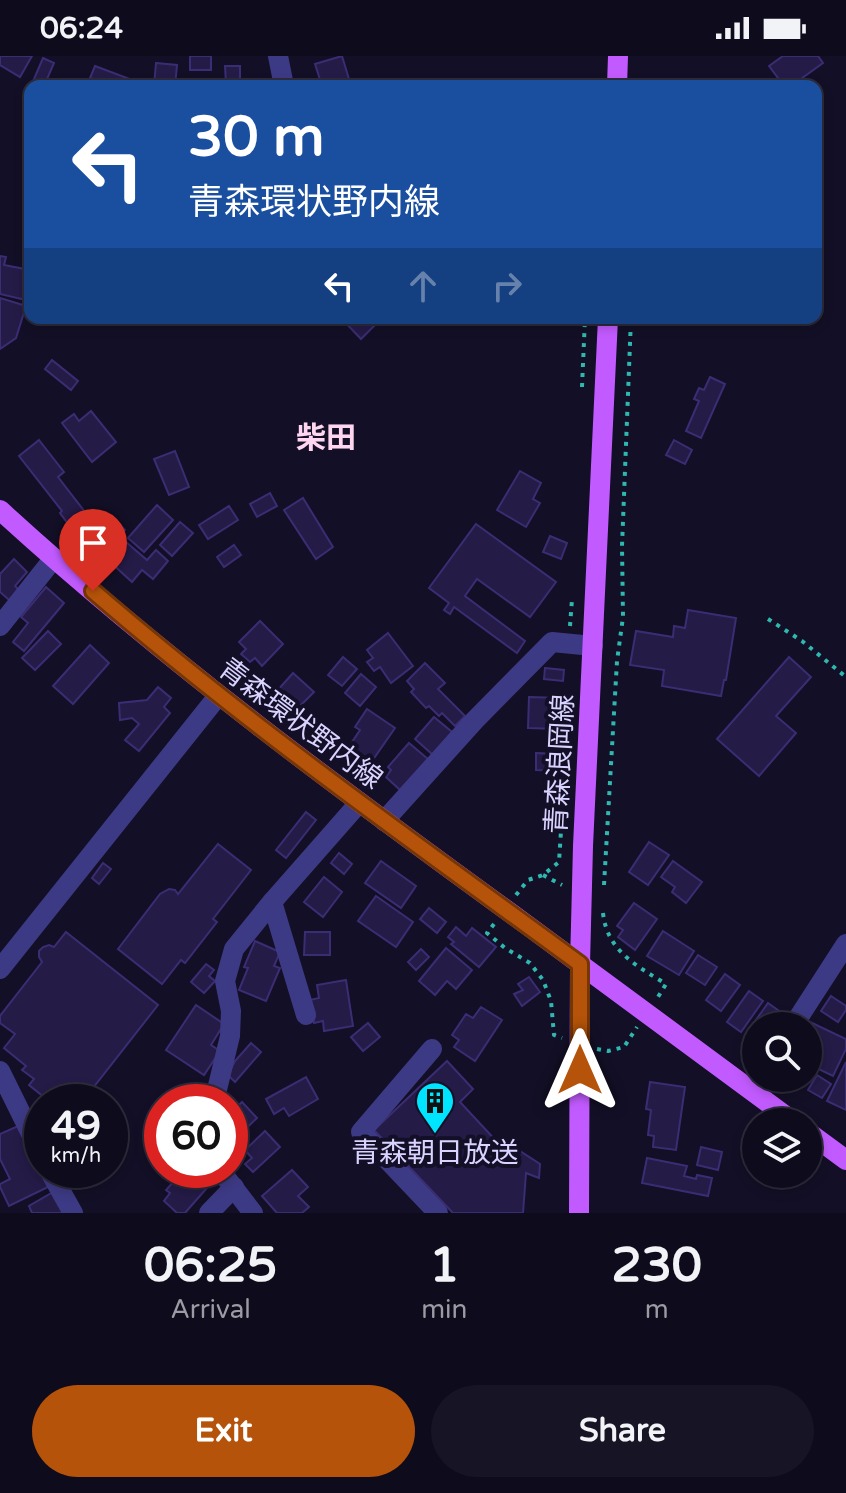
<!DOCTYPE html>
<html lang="en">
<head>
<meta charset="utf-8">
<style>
	:root { --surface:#0e0b1c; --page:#171425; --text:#f1f3f6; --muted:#9b9ba3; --line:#2e2b3b; --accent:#b45309 }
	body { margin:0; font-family:"Varela Round","Noto Sans JP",sans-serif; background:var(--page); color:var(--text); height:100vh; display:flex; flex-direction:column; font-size:30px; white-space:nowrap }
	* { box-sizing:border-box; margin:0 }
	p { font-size:26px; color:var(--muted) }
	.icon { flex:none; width:44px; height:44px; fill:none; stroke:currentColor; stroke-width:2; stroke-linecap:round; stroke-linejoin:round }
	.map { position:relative; height:1157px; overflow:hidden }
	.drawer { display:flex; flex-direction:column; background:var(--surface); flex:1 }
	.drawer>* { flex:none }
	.hud { position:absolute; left:24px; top:24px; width:798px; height:244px; border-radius:16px; box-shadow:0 4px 12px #0003,0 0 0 2px var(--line); background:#1a4fa0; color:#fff; overflow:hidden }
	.buttons { position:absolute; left:742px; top:956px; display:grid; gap:16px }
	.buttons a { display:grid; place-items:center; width:80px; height:80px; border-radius:50%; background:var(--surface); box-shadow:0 4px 12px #0003,0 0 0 2px var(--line); font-size:40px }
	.speed { position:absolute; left:24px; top:1028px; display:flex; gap:16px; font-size:40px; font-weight:700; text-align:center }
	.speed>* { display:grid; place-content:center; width:104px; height:104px; border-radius:50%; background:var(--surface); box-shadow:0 4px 12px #0003,0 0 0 2px var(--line); line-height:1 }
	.speed small { font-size:20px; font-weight:400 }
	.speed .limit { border:12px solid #d22; background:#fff; color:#111 }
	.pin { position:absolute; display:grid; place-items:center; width:68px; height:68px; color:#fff; margin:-82px -34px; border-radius:50% 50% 50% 0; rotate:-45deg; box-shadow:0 0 8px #0007 }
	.pin .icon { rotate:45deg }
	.me { position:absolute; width:88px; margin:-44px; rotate:0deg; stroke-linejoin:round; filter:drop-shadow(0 0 6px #0008) }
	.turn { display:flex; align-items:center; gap:28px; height:168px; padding:0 32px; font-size:36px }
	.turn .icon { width:104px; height:104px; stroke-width:2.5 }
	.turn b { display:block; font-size:56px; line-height:68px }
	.lanes { display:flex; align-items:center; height:76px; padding:0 32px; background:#0003; justify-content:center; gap:40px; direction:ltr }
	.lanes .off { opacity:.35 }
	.eta { display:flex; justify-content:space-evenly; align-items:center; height:136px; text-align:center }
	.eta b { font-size:48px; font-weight:700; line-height:56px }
	.cta { display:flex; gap:16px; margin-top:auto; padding:16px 32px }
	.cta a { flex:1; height:92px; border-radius:48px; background:var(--accent); color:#fff; font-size:32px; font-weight:700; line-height:92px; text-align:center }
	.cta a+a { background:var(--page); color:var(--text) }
	.status { display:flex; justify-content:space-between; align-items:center; height:56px; padding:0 40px; background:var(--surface); direction:ltr }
	.status svg { height:22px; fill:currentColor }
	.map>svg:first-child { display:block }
	.building { fill:#241b47; stroke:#3b2d73; stroke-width:2 }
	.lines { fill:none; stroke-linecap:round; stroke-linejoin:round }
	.path { stroke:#2fb8b0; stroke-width:4; stroke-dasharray:4 6; stroke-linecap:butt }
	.minor { stroke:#3d3a85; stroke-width:20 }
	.major { stroke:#c25bff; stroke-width:20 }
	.route-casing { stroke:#753606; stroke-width:20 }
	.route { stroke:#b45309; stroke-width:14 }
	.labels { text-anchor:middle; stroke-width:8; stroke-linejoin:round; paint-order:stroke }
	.street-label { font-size:28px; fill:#d9d4ff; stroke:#130f26 }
	.poi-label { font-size:28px; fill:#d9d4ff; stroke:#130f26 }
	.neighbourhood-label { font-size:30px; font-weight:bold; fill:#ffd6f0; stroke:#130f26 }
</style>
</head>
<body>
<div class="status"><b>06:24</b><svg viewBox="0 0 49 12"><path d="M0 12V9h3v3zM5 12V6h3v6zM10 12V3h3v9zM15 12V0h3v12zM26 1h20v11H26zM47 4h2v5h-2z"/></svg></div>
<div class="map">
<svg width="846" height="1157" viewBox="0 0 846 1157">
	<rect width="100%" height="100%" fill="#130f26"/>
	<!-- building -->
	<g class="building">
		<polygon points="0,0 32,0 20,21 0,9"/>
		<rect x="190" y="0" width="21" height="14"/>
		<polygon points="342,0 349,23 322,30 315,8"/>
		<polygon points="783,0 818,0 823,7 791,30 784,30 769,10"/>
		<polygon points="43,2 54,7 44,30 31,30"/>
		<polygon points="156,7 177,9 175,30 154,30"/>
		<polygon points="95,10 143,28 142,30 107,30 107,28 90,22"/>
		<polygon points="225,10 240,10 240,28 226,28"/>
		<polygon points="0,200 6,201 4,209 25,213 26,208 30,208 30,245 0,238"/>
		<polygon points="0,242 26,250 16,282 0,293"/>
		<polygon points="341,262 382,262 361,283"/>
		<polygon points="52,304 78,325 71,334 45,313"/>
		<polygon points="710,321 725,328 701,382 686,375 699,345 694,343 699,332 704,334"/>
		<polygon points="91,355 116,386 92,406 62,367 74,358 79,365"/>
		<polygon points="39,384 64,416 58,421 85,456 69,469 60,457 62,455 19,400"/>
		<polygon points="674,384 692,394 685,408 666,399"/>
		<polygon points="175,395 189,431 169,439 154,403"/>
		<polygon points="520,415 541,427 533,443 540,447 526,471 497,454"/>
		<polygon points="270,437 277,450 257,461 250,448"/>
		<polygon points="303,442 333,491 316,503 284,454"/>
		<polygon points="157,449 173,464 144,496 128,482"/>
		<polygon points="229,450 238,464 208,483 199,469"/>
		<polygon points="112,460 125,474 109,489 96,475"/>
		<polygon points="180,466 193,477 172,500 160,489"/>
		<polygon points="476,468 556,526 530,561 477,523 465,540 525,585 517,597 454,551 450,558 444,554 449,547 429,532"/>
		<polygon points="550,480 567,487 561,503 543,496"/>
		<polygon points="126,486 147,504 156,494 168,505 153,523 142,514 132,526 109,505"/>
		<polygon points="234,489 241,499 224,511 217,501"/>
		<polygon points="14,503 27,516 15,530 19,534 9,544 0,536 0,518"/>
		<polygon points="46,531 64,547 24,595 13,586 28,567 21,561"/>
		<polygon points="688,554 736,562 726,624 724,624 721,640 662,630 664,614 630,609 636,575 673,581 674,570 685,572"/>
		<polygon points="260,565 283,588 262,610 255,602 250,606 241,598 246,593 239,586"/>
		<polygon points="48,575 61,588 35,614 22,602"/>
		<polygon points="388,577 413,610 391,627 380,611 374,615 367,606 373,602 367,594"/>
		<polygon points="90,589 109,607 73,648 53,630"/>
		<polygon points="343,601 357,613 342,630 328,619"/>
		<polygon points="789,601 811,621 776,660 796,677 759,720 717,683"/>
		<polygon points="425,607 445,627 438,633 465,660 455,670 442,657 439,660 429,650 426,652 411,636 414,633 407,625"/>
		<polygon points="545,612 564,614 563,625 544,623"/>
		<polygon points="293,617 314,636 297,653 277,635"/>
		<polygon points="361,618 376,631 360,650 345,637"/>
		<polygon points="158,631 171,642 164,651 170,657 139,695 125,684 139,668 132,662 120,664 119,647 147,644"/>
		<polygon points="529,641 561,642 559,673 528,672"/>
		<polygon points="367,653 395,672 370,708 348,692 360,674 355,671"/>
		<polygon points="434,661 452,676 433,699 415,683"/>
		<polygon points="409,687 428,703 400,734 386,721 391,714 388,711"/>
		<polygon points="536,697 560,698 559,715 536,714"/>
		<polygon points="306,756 316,764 286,802 276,794"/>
		<polygon points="649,786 669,799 648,829 629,816"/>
		<polygon points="218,788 251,814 213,863 217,866 185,907 181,904 162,928 118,893 160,838 169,833 175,834 178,838"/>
		<polygon points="339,797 352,808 344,818 331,807"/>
		<polygon points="381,805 416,830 401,852 365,827"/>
		<polygon points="673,805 702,826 686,847 672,836 675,831 661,821"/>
		<polygon points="103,807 111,813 99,828 92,822"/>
		<polygon points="324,821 342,836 323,861 304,846"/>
		<polygon points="376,840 413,866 396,891 358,865"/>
		<polygon points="634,847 657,863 635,894 618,881 623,874 617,870"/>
		<polygon points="429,852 446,866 437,877 420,863"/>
		<polygon points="456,871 466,880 472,872 496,891 479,911 451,888 454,886 448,881"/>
		<polygon points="663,875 694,895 679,919 647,900"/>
		<polygon points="66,876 158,949 82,1046 42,1046 42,1054 38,1051 45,1042 29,1029 34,1023 22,1014 26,1010 4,992 15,978 0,967 0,960 42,906 39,901 39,895 43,891 49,889 54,891"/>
		<polygon points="305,876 330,876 330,899 304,899"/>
		<polygon points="255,885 280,896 274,910 280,912 266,945 239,934 248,912 244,911"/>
		<polygon points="446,892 472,914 456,933 447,925 435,939 419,925"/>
		<polygon points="421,893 429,901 416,914 408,906"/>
		<polygon points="698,899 717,911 705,929 686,917"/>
		<polygon points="206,908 214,914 209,920 215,925 204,937 191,926"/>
		<polygon points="725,918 740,929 721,955 706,944"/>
		<polygon points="529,921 540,936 522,950 514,938 523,934 518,928"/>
		<polygon points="346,924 353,970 324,975 323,965 314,967 310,944 319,942 317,929"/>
		<polygon points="749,935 763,945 741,976 727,966"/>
		<polygon points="831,940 846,950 846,954 838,966 821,955"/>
		<polygon points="768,947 789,962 783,970 756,970 756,980 748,975"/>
		<polygon points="196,949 224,968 211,989 220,995 204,1019 166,994"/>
		<polygon points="481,951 502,964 475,1005 454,991 459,984 452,979 466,958 473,962"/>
		<polygon points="810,966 846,983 846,993 833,1020 808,1008 811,1001 808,999 808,970"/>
		<polygon points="368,967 380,981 363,995 351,981"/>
		<polygon points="251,987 261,996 235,1026 228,1019 235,1005"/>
		<polygon points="447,1005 473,1033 460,1046 499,1088 503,1084 540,1108 539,1122 526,1117 523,1157 453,1157 374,1074"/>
		<polygon points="846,1006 846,1054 827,1045"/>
		<polygon points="817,1019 831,1028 822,1042 808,1034"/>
		<polygon points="306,1021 318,1043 289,1060 284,1052 274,1058 266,1043"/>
		<polygon points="650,1026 685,1031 676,1094 653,1091 654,1080 648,1079 651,1054 646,1053"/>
		<polygon points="242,1046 257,1062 233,1085 230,1081 230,1058"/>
		<polygon points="18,1070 48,1131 9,1150 0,1131 0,1128 10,1123 0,1103 0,1078"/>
		<polygon points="265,1075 280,1091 253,1116 245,1108 252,1102 245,1094"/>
		<polygon points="701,1091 722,1096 718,1114 697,1109"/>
		<polygon points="647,1102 687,1110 684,1120 696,1123 697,1119 712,1122 708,1140 642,1127"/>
		<polygon points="184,1114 201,1114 213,1125 185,1157 177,1157 164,1145 170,1137 166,1134"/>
		<polygon points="292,1114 308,1131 298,1140 309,1151 302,1157 277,1157 262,1140"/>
		<polygon points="53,1136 65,1157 32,1157 29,1150"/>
	</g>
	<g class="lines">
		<!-- path -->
		<g class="path">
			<polyline points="582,331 585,262"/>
			<polyline points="768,563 802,585 846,621"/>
			<polyline points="570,570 572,543"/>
			<polyline points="543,819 562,829"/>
			<polyline points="604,829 617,605 623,561 622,490 631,262"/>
			<polyline points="516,839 528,824 543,819 559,806 561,775"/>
			<path d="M603,857C607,895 637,910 666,928L658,941"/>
			<polyline points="494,868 487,877 505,892 530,907 543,924 551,945 554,979 562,982"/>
			<polyline points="597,993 608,995 624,991 637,971"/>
		</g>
		<!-- minor -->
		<g class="minor">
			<polyline points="278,0 284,30"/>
			<polyline points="0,570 54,502"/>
			<polyline points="384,765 475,664 552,586 593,590"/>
			<polyline points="272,846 306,959"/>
			<polyline points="0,913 218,640"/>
			<polyline points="793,970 846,888"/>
			<polyline points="432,993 361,1076 438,1157"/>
			<polyline points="0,1015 42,1100"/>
			<polyline points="214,1046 230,980 231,955 225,925 234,893 272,846 359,747"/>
			<polyline points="49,1114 73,1157"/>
			<polyline points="220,1114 253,1157"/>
			<polyline points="209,1157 234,1131"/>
		</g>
		<!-- major -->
		<g class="major">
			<polyline points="617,30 618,0"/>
			<path d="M0,454C165,605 345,737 527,869C616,934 705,1000 794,1066"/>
			<polyline points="808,1076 846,1104"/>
			<polyline points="579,1157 580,908 583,790 608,262"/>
		</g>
	</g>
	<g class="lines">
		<!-- route casing -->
		<g class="route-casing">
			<path id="route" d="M93,535C248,669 415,787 580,908V1014"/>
		</g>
		<!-- route -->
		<use href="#route" class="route"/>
	</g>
	<!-- icons -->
	<defs>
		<g id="building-pin" transform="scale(2)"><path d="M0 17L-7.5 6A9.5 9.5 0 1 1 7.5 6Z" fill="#00e5ff" stroke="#130f26"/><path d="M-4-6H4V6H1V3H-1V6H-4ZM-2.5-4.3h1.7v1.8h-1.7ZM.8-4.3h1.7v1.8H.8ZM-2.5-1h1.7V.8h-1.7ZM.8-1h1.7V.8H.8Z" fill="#111"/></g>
	</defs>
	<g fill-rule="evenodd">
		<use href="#building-pin" x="435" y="1045"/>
	</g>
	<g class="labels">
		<!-- street labels -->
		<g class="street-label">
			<text transform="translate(301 667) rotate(37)" y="10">青森環状野内線</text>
			<text transform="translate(559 708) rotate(-87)" y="10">青森浪岡線</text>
		</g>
		<!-- poi labels -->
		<g class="poi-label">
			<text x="435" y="1106">青森朝日放送</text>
		</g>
		<!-- neighbourhood labels -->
		<g class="neighbourhood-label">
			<text x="326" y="392">柴田</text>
		</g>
	</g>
</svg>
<div class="buttons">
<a><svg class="icon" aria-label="search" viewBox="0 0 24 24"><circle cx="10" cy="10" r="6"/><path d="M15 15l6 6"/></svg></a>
<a><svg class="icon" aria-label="layers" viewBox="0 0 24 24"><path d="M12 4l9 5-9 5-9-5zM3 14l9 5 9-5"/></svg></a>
</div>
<div class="speed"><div>49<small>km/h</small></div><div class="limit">60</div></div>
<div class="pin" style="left:93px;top:535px;background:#d93025"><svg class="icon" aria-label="arrive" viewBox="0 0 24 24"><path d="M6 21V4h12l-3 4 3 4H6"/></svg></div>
<svg class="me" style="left:580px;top:1014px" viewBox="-20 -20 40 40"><path d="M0-17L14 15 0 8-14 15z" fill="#b45309" stroke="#fff" stroke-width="4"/></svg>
<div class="hud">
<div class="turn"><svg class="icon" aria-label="left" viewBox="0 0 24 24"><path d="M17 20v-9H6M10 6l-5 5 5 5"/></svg><div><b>30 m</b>青森環状野内線</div></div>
<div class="lanes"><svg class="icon" aria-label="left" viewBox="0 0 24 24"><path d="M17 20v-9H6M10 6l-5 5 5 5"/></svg><svg class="icon off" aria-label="ahead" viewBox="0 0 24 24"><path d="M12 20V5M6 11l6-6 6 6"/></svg><svg class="icon off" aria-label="right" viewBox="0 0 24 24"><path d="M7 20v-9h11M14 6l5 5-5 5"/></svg></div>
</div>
</div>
<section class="drawer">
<div class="eta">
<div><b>06:25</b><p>Arrival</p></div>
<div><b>1</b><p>min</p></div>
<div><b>230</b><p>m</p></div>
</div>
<div class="cta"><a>Exit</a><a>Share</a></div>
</section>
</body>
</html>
